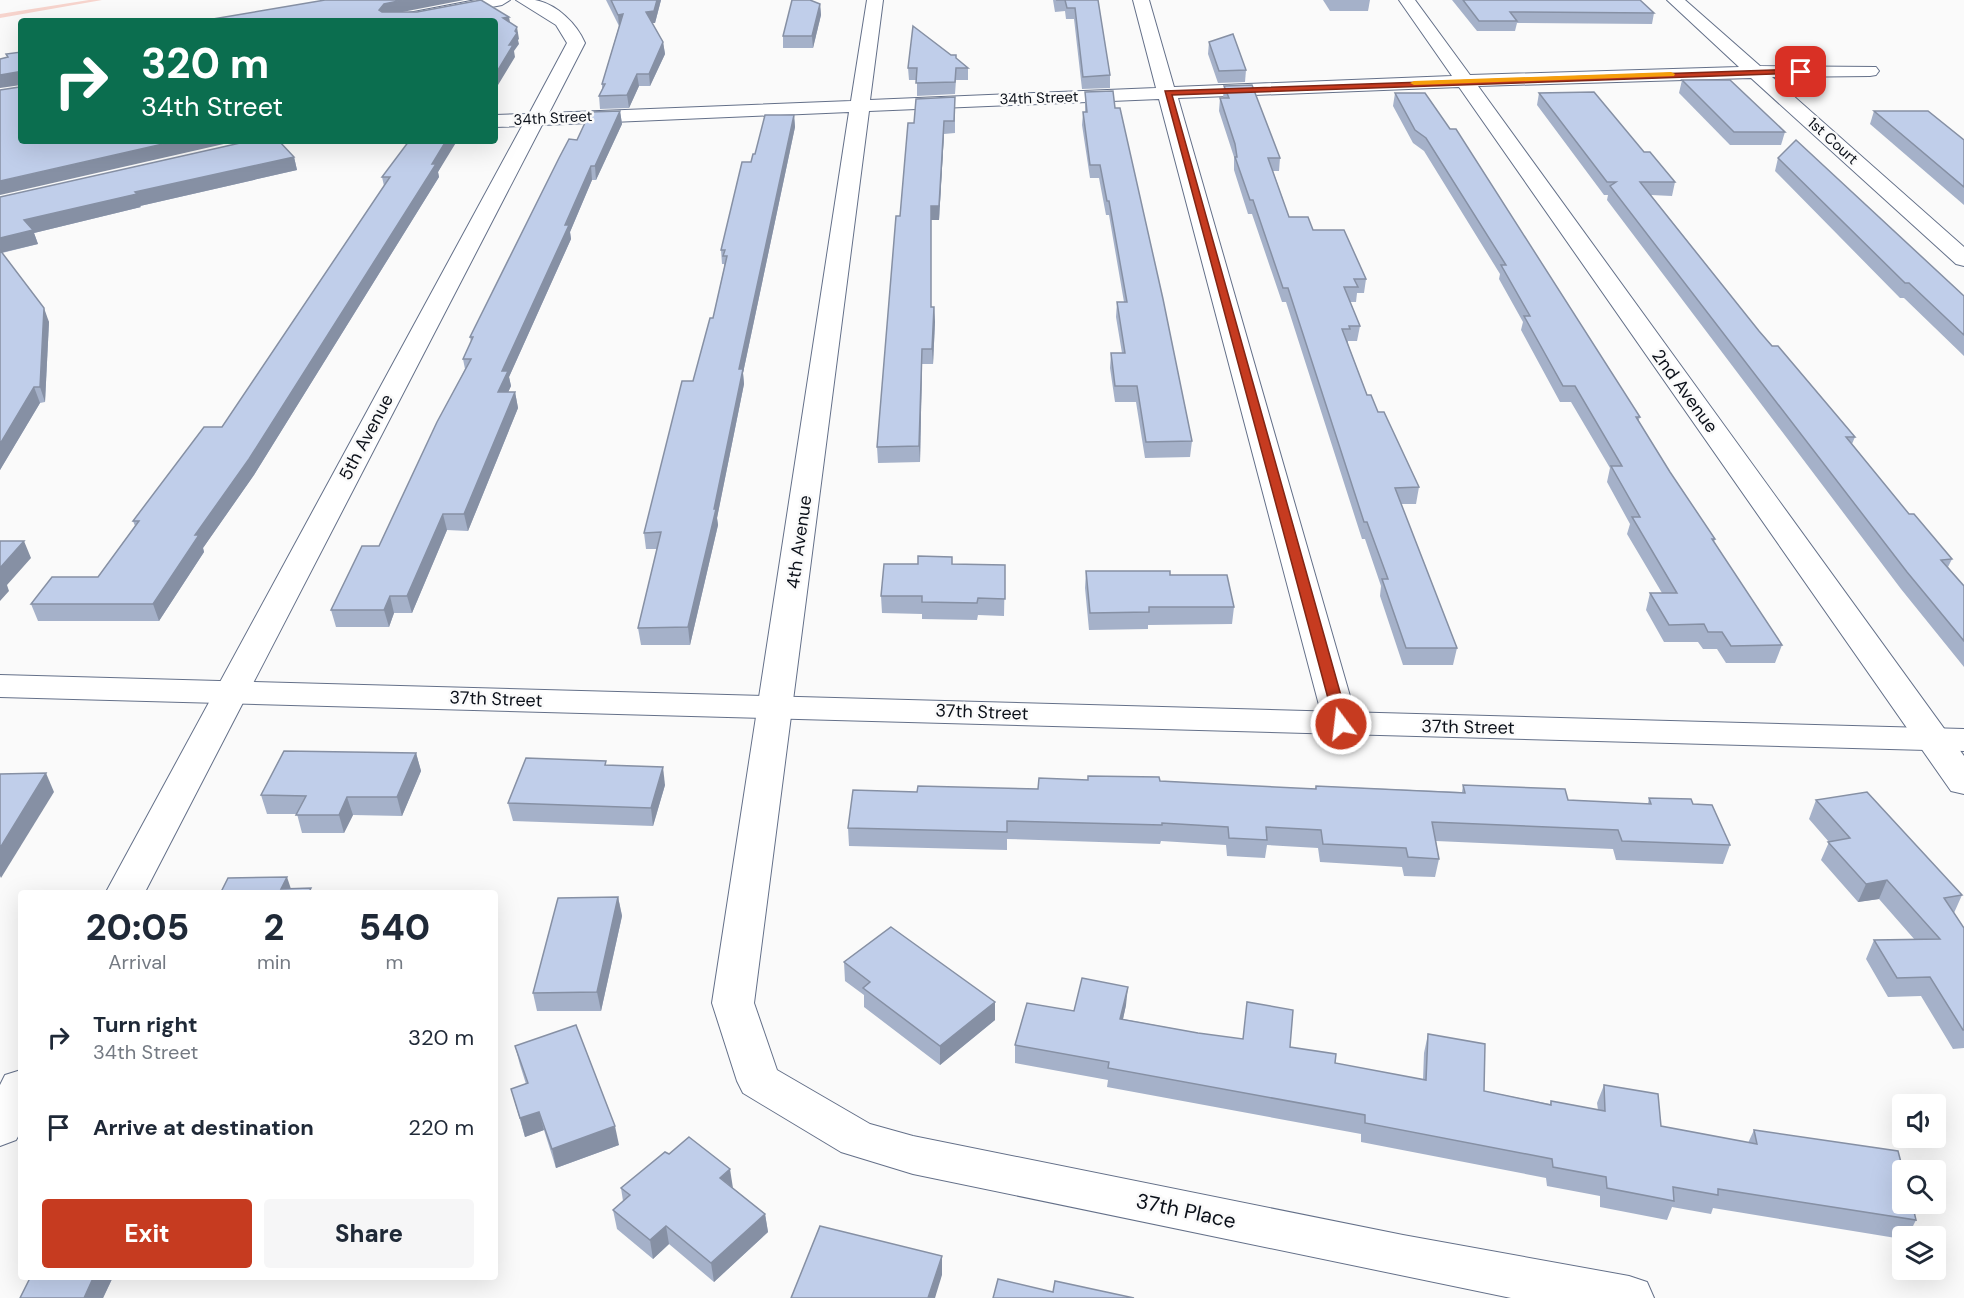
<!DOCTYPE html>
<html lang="en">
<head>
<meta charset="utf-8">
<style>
	:root { --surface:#fff; --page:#f6f6f7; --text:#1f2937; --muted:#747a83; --accent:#c63b20 }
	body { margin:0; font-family:"DM Sans",sans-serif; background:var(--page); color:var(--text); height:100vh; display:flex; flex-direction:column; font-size:22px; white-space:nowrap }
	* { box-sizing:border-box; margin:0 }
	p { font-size:20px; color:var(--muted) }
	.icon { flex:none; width:33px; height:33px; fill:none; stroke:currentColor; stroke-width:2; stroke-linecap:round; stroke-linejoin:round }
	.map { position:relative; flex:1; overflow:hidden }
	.drawer { position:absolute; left:18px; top:890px; width:480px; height:390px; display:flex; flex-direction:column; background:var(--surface); border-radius:6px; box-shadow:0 6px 24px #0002 }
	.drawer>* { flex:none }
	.hud { position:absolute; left:18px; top:18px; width:480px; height:126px; border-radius:6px; box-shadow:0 6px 24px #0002; background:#0b6e4f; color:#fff; overflow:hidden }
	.tools { position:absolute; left:1892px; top:1094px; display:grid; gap:12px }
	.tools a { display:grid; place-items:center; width:54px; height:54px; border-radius:6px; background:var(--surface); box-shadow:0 6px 24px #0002; font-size:30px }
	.pin { position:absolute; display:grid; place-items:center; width:51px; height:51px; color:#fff; margin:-26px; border-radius:12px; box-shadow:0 3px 9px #0006 }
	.me { position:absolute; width:66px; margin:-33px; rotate:345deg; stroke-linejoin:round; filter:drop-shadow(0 0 4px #0008) }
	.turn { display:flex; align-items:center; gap:21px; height:126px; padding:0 24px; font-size:27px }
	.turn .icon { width:78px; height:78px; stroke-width:2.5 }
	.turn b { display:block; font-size:42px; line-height:51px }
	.eta { display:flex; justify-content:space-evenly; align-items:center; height:102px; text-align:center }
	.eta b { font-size:36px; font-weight:800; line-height:42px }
	.cta { display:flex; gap:12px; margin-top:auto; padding:12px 24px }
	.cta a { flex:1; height:69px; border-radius:6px; background:var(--accent); color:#fff; font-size:24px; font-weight:800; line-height:69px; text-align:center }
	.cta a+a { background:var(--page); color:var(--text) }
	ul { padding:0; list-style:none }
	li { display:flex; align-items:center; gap:18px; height:90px; padding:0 24px }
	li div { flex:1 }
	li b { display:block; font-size:22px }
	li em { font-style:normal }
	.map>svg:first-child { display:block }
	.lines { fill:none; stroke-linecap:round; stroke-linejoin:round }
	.stream { fill:#f7d4cd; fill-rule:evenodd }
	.minor-casing { stroke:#647089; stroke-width:2 }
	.tertiary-casing { stroke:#647089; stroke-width:2 }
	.minor { fill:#fff; fill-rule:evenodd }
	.tertiary { fill:#fff; fill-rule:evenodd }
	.wall { fill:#a5b1c9 }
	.shaded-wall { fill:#8690a4 }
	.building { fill:#c0ceea; stroke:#8690a4; stroke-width:1.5 }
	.route { fill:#c63b20; stroke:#812615; stroke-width:1.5 }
	.slow { fill:#f59e0b }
	.labels { text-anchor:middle; stroke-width:5; stroke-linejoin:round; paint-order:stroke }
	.far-street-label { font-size:15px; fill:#0b1019; stroke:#fafafa }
	.street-label { font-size:18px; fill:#0b1019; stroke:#fafafa }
	.near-street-label { font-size:21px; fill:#0b1019; stroke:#fafafa }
</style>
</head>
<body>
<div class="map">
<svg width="1964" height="1298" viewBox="0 0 1964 1298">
	<rect width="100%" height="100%" fill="#fafafa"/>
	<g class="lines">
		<!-- stream -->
		<polygon class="stream" points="89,0 102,0 0,18 0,14"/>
		<!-- minor casing -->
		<g class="minor-casing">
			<g id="minor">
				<polygon points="476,0 510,0 502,5 419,21 384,21 387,17 393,16"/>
				<path d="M516,0C522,0 529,0 535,0C557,4 577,24 585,43L549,113L851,101L867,0H883L870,100L1156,88L1133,0H1149L1174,87L1452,76L1399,0H1415L1470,75L1739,67L1667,0H1685L1760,66L1876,67L1879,71L1876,75L1870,76L1772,77L1964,247V266L1956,264L1751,78L1478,86L1964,756V794L1951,791L1459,87L1178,98L1358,724L1353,732L1341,735L1329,732L1324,724L1159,99L869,111L754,1003L777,1070L870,1124L913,1136L1403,1235L1629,1276L1647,1282L1654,1298H1511L913,1174L841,1152L743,1093L737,1081L712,1003L849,112L542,125L145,892H106L522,126L495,127V115L529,114L567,43L556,25Z"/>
				<polygon points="21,1070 21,1131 16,1140 0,1146 0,1085 5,1075"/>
			</g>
		</g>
		<!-- tertiary casing -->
		<g class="tertiary-casing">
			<polygon id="tertiary" points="0,675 1964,729 1964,751 0,697"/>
		</g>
		<!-- minor -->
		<use href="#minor" class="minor"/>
		<!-- tertiary -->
		<use href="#tertiary" class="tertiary"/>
	</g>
	<!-- wall -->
	<g class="wall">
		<polygon points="606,0 661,0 655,23 652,23 663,42 665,54 650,86 639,86 629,108 600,109 599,96 602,89 602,84 619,26"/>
		<polygon points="1053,0 1098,0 1110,75 1110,88 1082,89 1074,19 1066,19 1065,11 1055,12"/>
		<polygon points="1323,0 1370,0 1368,11 1330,11"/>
		<polygon points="1452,0 1640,0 1654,13 1652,24 1517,23 1515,31 1477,31"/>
		<polygon points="820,4 821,15 813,48 783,48 783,36"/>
		<polygon points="1209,42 1246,70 1245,82 1218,83 1208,54"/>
		<polygon points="956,58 968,68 968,80 956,80 955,94 917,96 917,80 909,80 908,68"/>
		<polygon points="1682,80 1785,132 1781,145 1730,145 1679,93"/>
		<polygon points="1224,86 1280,158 1279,171 1273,171 1289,217 1313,230 1366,279 1364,293 1357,293 1356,302 1350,302 1360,326 1357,341 1348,341 1348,344 1367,395 1378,412 1419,487 1416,504 1401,504 1457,648 1453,665 1403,665 1380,596 1381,586 1365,539 1362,539 1286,302 1282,302 1252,214 1248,214 1234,170 1234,157 1219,111 1220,98 1223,98"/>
		<polygon points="1085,92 1115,108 1192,441 1190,457 1145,458 1136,402 1115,402 1110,368 1111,353 1122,353 1116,317 1117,302 1124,302 1109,215 1106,215 1099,178 1090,178 1082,125 1083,112 1085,112"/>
		<polygon points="1395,93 1640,417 1638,422 1670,472 1715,539 1714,542 1782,645 1775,663 1726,663 1717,649 1703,649 1698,642 1664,642 1646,610 1650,593 1662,593 1627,534 1630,524 1607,482 1610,468 1571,402 1560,402 1521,330 1523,322 1499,279 1500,274 1424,151 1413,143 1393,106"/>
		<polygon points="1539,93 1644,152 1675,182 1672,196 1651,195 1759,331 1855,437 1852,444 1909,514 1952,559 1948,567 1964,586 1964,667 1901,589 1607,200 1608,195 1604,195 1537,105"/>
		<polygon points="955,97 955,133 944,134 939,220 931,220 931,307 934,307 935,322 933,364 922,364 920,462 878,463 877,447 900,216 914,123"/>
		<polygon points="620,111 622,124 596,180 592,180 570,232 571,239 509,377 511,386 508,392 515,392 518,408 468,531 447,530 412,613 394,613 389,627 336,627 331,610 379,546 465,369 463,359 471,342 470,337 577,140"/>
		<polygon points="1874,111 1964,140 1964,205 1870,124"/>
		<polygon points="794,115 795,127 743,373 744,384 717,518 718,525 690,645 641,645 638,628 657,549 646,549 644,533 713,318 724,268 724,264 722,264 721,250 751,162 755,154"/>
		<polygon points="294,157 297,170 140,206 141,207 34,233 38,244 2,253 49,322 45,402 40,403 0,470 0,197"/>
		<polygon points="1778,158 1964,296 1964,356 1904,298 1900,298 1775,171"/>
		<polygon points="445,159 438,172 439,177 254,475 203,548 204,552 159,621 38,621 31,604 98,577 135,526 133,521 222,427 384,186 382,177"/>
		<polygon points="952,564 1005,565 1004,616 978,615 977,620 922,619 922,614 882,613 881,596"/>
		<polygon points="1086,571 1170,575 1234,607 1232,624 1148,625 1148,629 1089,630 1085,588"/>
		<polygon points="416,753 421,771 402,816 353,815 344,833 302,833 297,814 267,814 261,795"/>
		<polygon points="607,765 665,785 653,826 513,821 508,803"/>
		<polygon points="1160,781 1315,789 1316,786 1462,792 1463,785 1568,800 1648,804 1649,798 1693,804 1730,845 1723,864 1616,860 1613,849 1436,841 1439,859 1435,877 1404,876 1402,867 1320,862 1318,848 1267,845 1265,858 1227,856 1226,845 1161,841 1160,844 1007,839 1007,850 849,846 848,828 917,792 1038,789"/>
		<polygon points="1816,800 1962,895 1954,913 1964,928 1964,1048 1953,1049 1921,996 1888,997 1866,959 1874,940 1915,940 1879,899 1858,902 1821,860 1829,842 1809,819"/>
		<polygon points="618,897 622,916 601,1011 537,1011 533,993"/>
		<polygon points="844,962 995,1002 995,1020 940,1065 864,1007 864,995 845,981"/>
		<polygon points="1126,1005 1123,1019 1198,1033 1290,1047 1335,1063 1423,1080 1424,1053 1428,1034 1484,1091 1550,1104 1551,1101 1598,1110 1597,1103 1604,1085 1661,1126 1748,1143 1754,1130 1916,1220 1908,1236 1902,1236 1902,1239 1713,1208 1711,1214 1672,1207 1667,1220 1600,1207 1600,1196 1547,1186 1546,1178 1361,1142 1361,1134 1107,1087 1108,1080 1015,1063 1015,1045 1074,1011"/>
		<polygon points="515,1046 619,1145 556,1168 544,1130 525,1137 511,1089 526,1084 520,1065"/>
		<polygon points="669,1154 733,1188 765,1214 768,1232 714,1282 669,1244 653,1259 617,1229 613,1210 623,1201 621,1188"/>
		<polygon points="31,1276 124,1276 123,1278 112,1279 103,1298 20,1298"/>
	</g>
	<!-- shaded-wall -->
	<g class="shaded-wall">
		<polygon points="403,0 464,0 387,15 379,10 384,4"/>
		<polygon points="657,0 661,0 655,23 648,23 646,12"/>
		<polygon points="820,4 821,15 813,48 812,36"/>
		<polygon points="623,14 619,26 618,15"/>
		<polygon points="509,17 511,28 503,18"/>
		<polygon points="517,27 519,39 518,40 519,44 514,51 515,57 495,90 495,75"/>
		<polygon points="663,42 665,54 650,86 649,74"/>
		<polygon points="18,72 21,85 0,88 0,75"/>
		<polygon points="637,74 639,86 629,108 627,95"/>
		<polygon points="620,111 622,124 596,180 595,166"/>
		<polygon points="794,115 795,127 743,373 744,384 717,518 718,525 690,645 688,627 714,509 739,369"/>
		<polygon points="944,121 944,134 939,220 931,220 931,206"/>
		<polygon points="176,141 237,141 0,195 0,181"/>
		<polygon points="446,141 457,141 438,172 439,177 254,475 203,548 204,552 159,621 153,604 195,535"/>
		<polygon points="294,157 297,170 140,206 141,207 34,233 38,244 0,253 0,238 24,220 135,192"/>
		<polygon points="591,166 592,180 570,232 571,239 509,377 511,386 501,408 498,392 502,371"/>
		<polygon points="934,307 935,322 933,364 932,349"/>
		<polygon points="44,308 49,322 45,402 40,387"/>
		<polygon points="922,349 922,364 920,462 919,446"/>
		<polygon points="34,387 40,403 0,470 0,444"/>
		<polygon points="515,392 518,408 468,531 464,514"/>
		<polygon points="443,514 447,530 412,613 407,596"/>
		<polygon points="24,541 31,558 7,585 9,591 0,601 0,568"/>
		<polygon points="390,596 394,613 389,627 384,610"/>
		<polygon points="416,753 421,771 402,816 397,797"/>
		<polygon points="663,767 665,785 653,826 651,808"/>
		<polygon points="46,773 54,792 1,878 0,876 0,848"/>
		<polygon points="347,797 353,815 344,833 339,815"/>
		<polygon points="287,877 292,892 281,889"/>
		<polygon points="1887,880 1879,899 1858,902 1866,884"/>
		<polygon points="618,897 622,916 601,1011 597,992"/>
		<polygon points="1128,987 1126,1005 1119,1037 1120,1019"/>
		<polygon points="995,1002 995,1020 940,1065 940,1046"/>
		<polygon points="539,1112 544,1130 525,1137 520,1118"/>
		<polygon points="615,1126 619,1145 556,1168 552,1149"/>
		<polygon points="730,1169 733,1188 720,1178"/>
		<polygon points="765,1214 768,1232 714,1282 711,1263"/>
		<polygon points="666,1226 669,1244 653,1259 650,1240"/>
		<polygon points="942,1256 942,1275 935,1298 928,1298"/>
		<polygon points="94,1276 110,1276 112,1279 103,1298 84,1298"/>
	</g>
	<!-- building -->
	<g class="building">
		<polygon points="325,0 403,0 384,4 379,10 382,12 417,12 481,0 509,17 503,18 517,27 515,31 517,33 509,45 513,45 495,75 495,21 201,21"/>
		<polygon points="611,0 657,0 654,11 646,12 663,42 649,74 637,74 627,95 599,96 605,84 602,84 623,14 618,15"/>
		<polygon points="792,0 810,0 820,4 812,36 783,36"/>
		<polygon points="1056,0 1098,0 1110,75 1083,77 1075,8 1067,8 1065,0"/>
		<polygon points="1463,0 1640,0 1654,13 1510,12 1517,21 1479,21"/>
		<polygon points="913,26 951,55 956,55 956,58 968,68 956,68 955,82 916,83 917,68 908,68"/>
		<polygon points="1233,34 1246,70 1219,71 1209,42"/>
		<polygon points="21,52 21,141 176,141 0,181 0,90 19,87 18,72 0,75 0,59 8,57 6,54"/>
		<polygon points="1682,80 1730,80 1785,132 1734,132"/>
		<polygon points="1252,85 1280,158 1268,158 1289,217 1308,217 1313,230 1344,230 1366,279 1354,279 1358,287 1344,287 1360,326 1349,326 1350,329 1342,329 1367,395 1371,395 1378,412 1384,412 1419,487 1395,488 1457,648 1406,648 1382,579 1388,579 1367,522 1364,522 1288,288 1283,288 1253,200 1250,200 1235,157 1237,157 1235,144 1220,98 1229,98 1224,86"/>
		<polygon points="1113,91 1115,108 1120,108 1163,299 1192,441 1146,442 1137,386 1115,386 1111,353 1125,353 1117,302 1127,302 1109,201 1107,201 1100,165 1090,165 1083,112 1087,112 1085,92"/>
		<polygon points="1594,92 1644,152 1650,152 1675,182 1640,182 1759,331 1772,346 1778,346 1855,437 1846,437 1909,514 1914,514 1952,559 1941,560 1964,586 1964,641 1907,572 1610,186 1616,182 1607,182 1539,93"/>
		<polygon points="1395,93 1425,93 1450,129 1456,129 1640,417 1636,417 1670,472 1715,539 1712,539 1782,645 1731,646 1722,632 1708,632 1704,624 1669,625 1650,593 1677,593 1632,517 1640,517 1611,466 1622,466 1575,386 1563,386 1524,316 1530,316 1501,265 1506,265 1426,138 1415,130"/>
		<polygon points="955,97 954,121 944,121 939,206 931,206 931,307 934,307 932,349 922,349 919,446 877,447 896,216 900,216 908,123 914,123 916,99"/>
		<polygon points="620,111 595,166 591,166 565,225 569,225 502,371 508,371 498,392 515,392 464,514 443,514 407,596 390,596 384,610 331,610 362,546 379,546 437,422 471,359 463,359 473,337 470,337 559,158 569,139 577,140 590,112"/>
		<polygon points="1874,111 1928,111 1964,140 1964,187"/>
		<polygon points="765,115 794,115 739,369 743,369 714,509 716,509 688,627 638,628 661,532 644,533 682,381 693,381 710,318 713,318 727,256 723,256 725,250 721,250 742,162 751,162 753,154 755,154"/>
		<polygon points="1796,140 1964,296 1964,335 1909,283 1905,283 1778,158"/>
		<polygon points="249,141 279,141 294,157 135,192 137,194 24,220 33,230 0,238 0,197"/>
		<polygon points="409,141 446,141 432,164 436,164 249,459 195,535 199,535 153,604 31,604 52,577 98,577 139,521 133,521 204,427 222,427 390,177 382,177"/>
		<polygon points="0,250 44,308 40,387 34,387 0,444"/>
		<polygon points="0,541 24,541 0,568"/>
		<polygon points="918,556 952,557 952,564 1005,565 1005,599 978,598 977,603 922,602 922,596 881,596 884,564 918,564"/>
		<polygon points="1086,571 1170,571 1170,575 1227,575 1234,607 1149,607 1149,612 1090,613"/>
		<polygon points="284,751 416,753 397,797 347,797 339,815 296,815 306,796 261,795"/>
		<polygon points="526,758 606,761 605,765 663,767 651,808 508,803"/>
		<polygon points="46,773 0,848 0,774"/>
		<polygon points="1088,776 1159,777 1160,781 1316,789 1316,786 1465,793 1463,785 1565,789 1568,800 1651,804 1649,798 1691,799 1693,804 1712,805 1730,845 1622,841 1618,830 1432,822 1439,859 1408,857 1406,848 1323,844 1321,830 1266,827 1267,840 1229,838 1228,827 1162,823 1162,825 1007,821 1007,832 848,828 853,790 917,792 918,786 1038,789 1039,778 1088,780"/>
		<polygon points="1867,792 1962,895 1944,898 1964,928 1964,1030 1963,1030 1930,977 1897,978 1874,940 1940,939 1887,880 1866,884 1828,842 1850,838 1816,800"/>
		<polygon points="287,877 281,889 311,888 309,892 221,892 228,878"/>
		<polygon points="618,897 597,992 533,993 558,898"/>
		<polygon points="891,927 995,1002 940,1046 863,988 870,982 844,962"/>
		<polygon points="1082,978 1128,987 1120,1019 1198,1033 1243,1039 1247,1002 1293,1010 1290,1047 1336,1054 1335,1063 1426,1080 1428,1034 1485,1044 1484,1091 1551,1105 1551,1101 1605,1111 1604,1085 1658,1094 1661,1126 1757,1144 1754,1130 1898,1151 1903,1170 1902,1170 1902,1203 1912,1203 1916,1220 1718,1189 1718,1195 1673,1187 1674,1201 1607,1188 1606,1177 1553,1167 1552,1159 1365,1123 1365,1115 1108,1068 1109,1062 1015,1045 1027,1003 1074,1011"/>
		<polygon points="576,1025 615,1126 552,1149 539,1112 520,1118 511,1089 528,1083 515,1046"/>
		<polygon points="689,1137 730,1169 720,1178 765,1214 711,1263 666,1226 650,1240 613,1210 630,1195 621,1188 665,1152 669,1154"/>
		<polygon points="820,1226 942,1256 928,1298 791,1298"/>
		<polygon points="31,1276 94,1276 84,1298 20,1298"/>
		<polygon points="998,1279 1053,1292 1055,1281 1134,1298 993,1298"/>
	</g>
	<!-- route -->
	<polygon class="route" points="1801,69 1805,72 1804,73 1172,95 1349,724 1341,729 1336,728 1165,91"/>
	<!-- slow -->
	<polygon class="slow" points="1671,72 1675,74 1674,76 1414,85 1410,83 1414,81"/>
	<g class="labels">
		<!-- far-street labels -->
		<g class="far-street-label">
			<text transform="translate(1039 98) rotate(-2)" y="5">34th Street</text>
			<text transform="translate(553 118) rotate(-3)" y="5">34th Street</text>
			<text transform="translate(1833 141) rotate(42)" y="5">1st Court</text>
		</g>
		<!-- street labels -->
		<g class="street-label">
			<text transform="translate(1685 391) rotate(54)" y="6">2nd Avenue</text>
			<text transform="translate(366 437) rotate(-62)" y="6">5th Avenue</text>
			<text transform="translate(799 542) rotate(-82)" y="6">4th Avenue</text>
			<text transform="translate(496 699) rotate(2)" y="6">37th Street</text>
			<text transform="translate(982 712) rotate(2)" y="6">37th Street</text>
			<text transform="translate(1468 727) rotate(1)" y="6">37th Street</text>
		</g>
		<!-- near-street labels -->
		<g class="near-street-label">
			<text transform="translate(1186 1211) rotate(12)" y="7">37th Place</text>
		</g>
	</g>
</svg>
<div class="tools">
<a><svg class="icon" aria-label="sound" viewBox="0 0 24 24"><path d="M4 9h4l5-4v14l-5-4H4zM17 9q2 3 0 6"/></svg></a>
<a><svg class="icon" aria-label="search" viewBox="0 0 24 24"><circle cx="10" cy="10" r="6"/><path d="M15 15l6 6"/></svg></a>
<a><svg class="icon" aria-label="layers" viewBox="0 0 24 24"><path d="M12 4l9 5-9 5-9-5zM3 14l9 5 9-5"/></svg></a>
</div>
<div class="pin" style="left:1801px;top:72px;background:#d93025"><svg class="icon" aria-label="arrive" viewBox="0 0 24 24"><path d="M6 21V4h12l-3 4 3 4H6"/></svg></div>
<svg class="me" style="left:1341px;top:724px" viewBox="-20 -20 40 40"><circle r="17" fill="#c63b20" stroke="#fff" stroke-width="3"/><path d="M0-11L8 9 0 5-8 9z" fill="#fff"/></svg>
<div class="hud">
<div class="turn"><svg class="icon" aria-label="right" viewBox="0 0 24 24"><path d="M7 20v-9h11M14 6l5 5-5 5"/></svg><div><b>320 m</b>34th Street</div></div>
</div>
<section class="drawer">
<div class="eta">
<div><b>20:05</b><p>Arrival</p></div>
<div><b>2</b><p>min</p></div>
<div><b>540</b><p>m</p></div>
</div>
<ul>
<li><svg class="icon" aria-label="right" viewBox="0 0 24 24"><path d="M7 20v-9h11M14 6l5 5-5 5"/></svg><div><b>Turn right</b><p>34th Street</p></div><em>320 m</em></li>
<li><svg class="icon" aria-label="arrive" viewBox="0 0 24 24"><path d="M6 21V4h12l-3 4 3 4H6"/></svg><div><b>Arrive at destination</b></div><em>220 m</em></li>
</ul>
<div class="cta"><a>Exit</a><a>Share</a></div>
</section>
</div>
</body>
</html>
